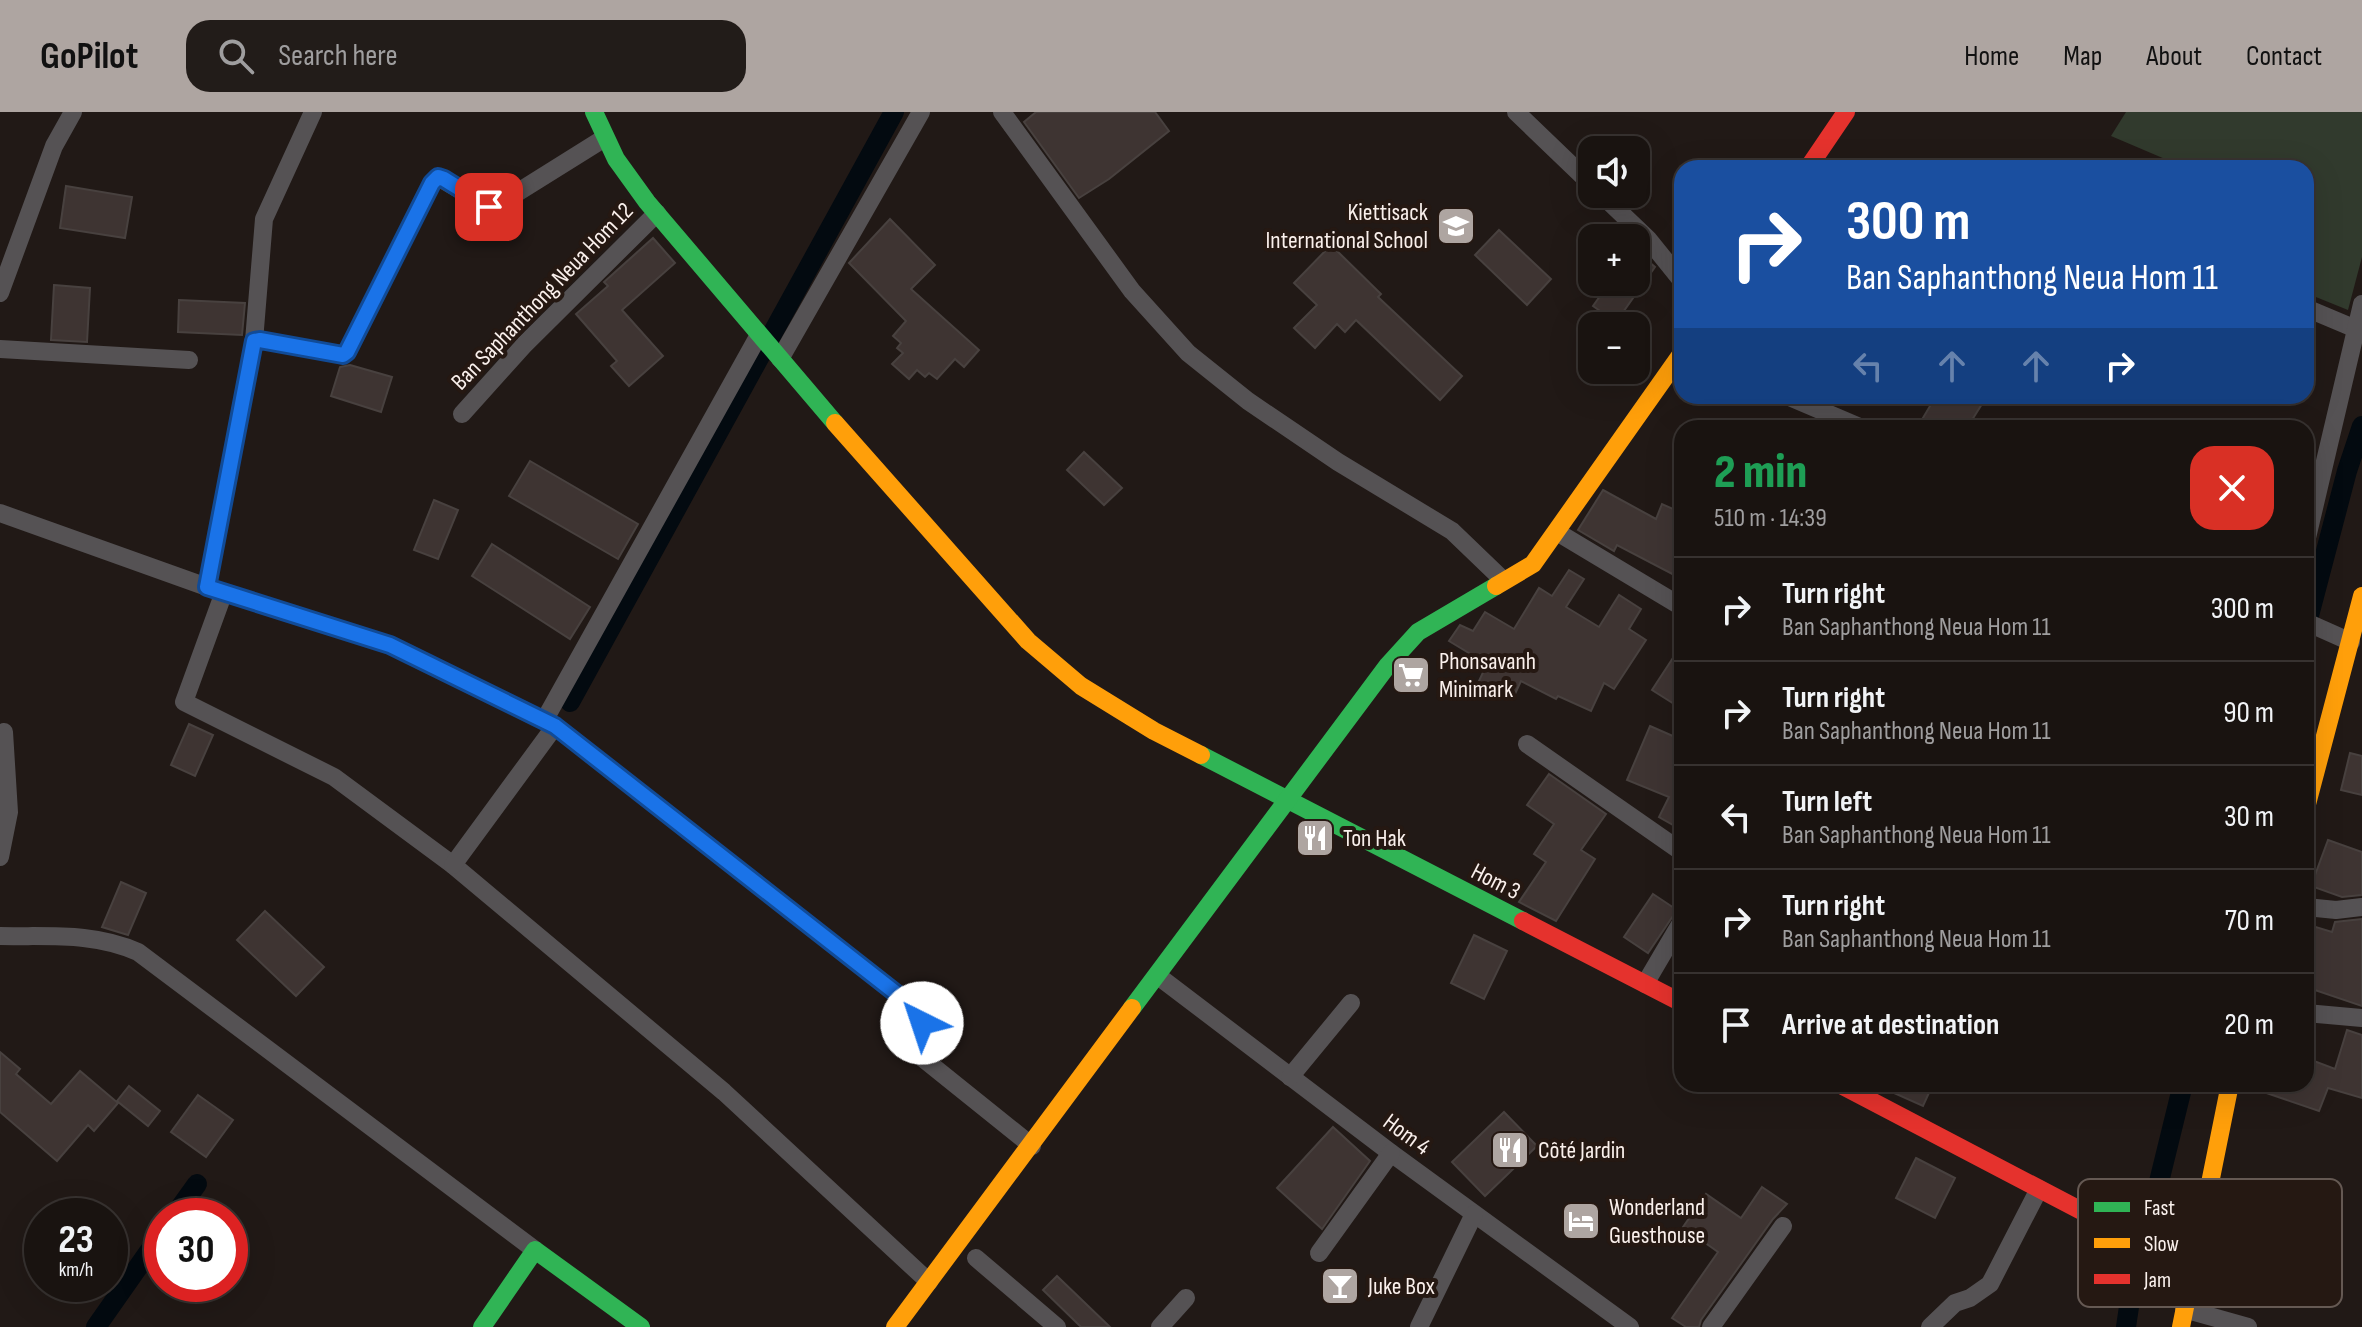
<!DOCTYPE html>
<html lang="en">
<head>
<meta charset="utf-8">
<style>
	:root { --surface:#191310; --page:#221c19; --text:#f1f3f6; --muted:#9f9e9f; --line:#373230; --accent:#aea5a1 }
	body { margin:0; font-family:"Sofia Sans Condensed",sans-serif; background:var(--page); color:var(--text); height:100vh; display:flex; flex-direction:column; font-size:30px; white-space:nowrap }
	* { box-sizing:border-box; margin:0 }
	p { font-size:26px; color:var(--muted) }
	.icon { flex:none; width:44px; height:44px; fill:none; stroke:currentColor; stroke-width:2; stroke-linecap:round; stroke-linejoin:round }
	.map { position:relative; flex:1; overflow:hidden }
	.side { position:absolute; left:1674px; top:308px; width:640px; height:672px; display:flex; flex-direction:column; background:var(--surface); border-radius:24px; box-shadow:0 8px 32px #0002,0 0 0 2px var(--line) }
	.side>* { flex:none }
	.hud { position:absolute; left:1674px; top:48px; width:640px; height:244px; border-radius:24px; box-shadow:0 8px 32px #0002,0 0 0 2px var(--line); background:#1a4fa0; color:#fff; overflow:hidden }
	.buttons { position:absolute; left:1578px; top:24px; display:grid; gap:16px }
	.buttons a { display:grid; place-items:center; width:72px; height:72px; border-radius:16px; background:var(--surface); box-shadow:0 8px 32px #0002,0 0 0 2px var(--line); font-size:40px }
	.speed { position:absolute; left:24px; top:1086px; display:flex; gap:16px; font-size:40px; font-weight:700; text-align:center }
	.speed>* { display:grid; place-content:center; width:104px; height:104px; border-radius:50%; background:var(--surface); box-shadow:0 8px 32px #0002,0 0 0 2px var(--line); line-height:1 }
	.speed small { font-size:20px; font-weight:400 }
	.speed .limit { border:12px solid #d22; background:#fff; color:#111 }
	.pin { position:absolute; display:grid; place-items:center; width:68px; height:68px; color:#fff; margin:-34px; border-radius:16px; box-shadow:0 4px 12px #0006 }
	.me { position:absolute; width:88px; margin:-44px; rotate:319deg; stroke-linejoin:round; filter:drop-shadow(0 0 6px #0008) }
	.turn { display:flex; align-items:center; gap:28px; height:168px; padding:0 40px; font-size:36px }
	.turn .icon { width:104px; height:104px; stroke-width:2.5 }
	.turn b { display:block; font-size:56px; line-height:68px }
	.lanes { display:flex; align-items:center; height:76px; padding:0 40px; background:#0003; justify-content:center; gap:40px; direction:ltr }
	.lanes .off { opacity:.35 }
	.round { display:grid; place-items:center; flex:none; width:84px; height:84px; border-radius:24px; background:var(--page) }
	.summary { display:flex; align-items:center; justify-content:space-between; height:136px; padding:0 40px }
	h1 { font-size:48px; font-weight:800; line-height:60px; color:#1e9e55 }
	ul { padding:0; list-style:none }
	li { display:flex; align-items:center; gap:24px; height:104px; padding:0 40px; border-top:2px solid var(--line) }
	li div { flex:1 }
	li b { display:block; font-size:30px }
	li em { font-style:normal }
	header { display:flex; align-items:center; gap:48px; box-sizing:border-box; height:112px; padding:0 40px; background:var(--accent); color:#111 }
	header strong { font-size:38px }
	nav { display:flex; gap:44px; margin-inline-start:auto; font-size:28px }
	.search { width:560px; height:72px; background:var(--page); display:flex; align-items:center; gap:20px; box-sizing:border-box; padding:0 28px; border-radius:24px; color:var(--muted); font-size:30px }
	.map>svg:first-child { display:block }
	.green { fill:#313a2d }
	.lines { fill:none; stroke-linecap:round; stroke-linejoin:round }
	.canal { stroke:#030a10; stroke-width:20 }
	.building { fill:#3e3432; stroke:#48413f; stroke-width:2 }
	.street { stroke:#555254; stroke-width:18 }
	.fast { stroke:#30b455; stroke-width:18 }
	.slow { stroke:#ff9f0a; stroke-width:18 }
	.jam { stroke:#e5322d; stroke-width:18 }
	.route-casing { stroke:#114b97; stroke-width:20 }
	.route { stroke:#1a73e8; stroke-width:14 }
	.labels { text-anchor:middle; stroke-width:8; stroke-linejoin:round; paint-order:stroke }
	.poi-label { font-size:24px; fill:#faf0ec; stroke:#251812; text-anchor:start }
	.street-label { font-size:24px; fill:#faf0ec; stroke:#251812 }
	.key { fill:#251812; stroke:#655953; stroke-width:2 }
	.key-label { font-size:22px; fill:#faf0ec }
</style>
</head>
<body>
<header>
<strong>GoPilot</strong>
<div class="search"><svg class="icon" aria-label="search" viewBox="0 0 24 24"><circle cx="10" cy="10" r="6"/><path d="M15 15l6 6"/></svg>Search here</div>
<nav><a>Home</a><a>Map</a><a>About</a><a>Contact</a></nav>
</header>
<div class="map">
<svg width="2362" height="1215" viewBox="0 0 2362 1215">
	<rect width="100%" height="100%" fill="#211916"/>
	<!-- green -->
	<polygon class="green" points="2126,0 2362,0 2362,145 2348,198 2306,181 2306,56 2161,56 2165,47 2111,24"/>
	<g class="lines">
		<!-- canal -->
		<g class="canal">
			<polyline points="2306,515 2347,359 2362,314"/>
			<polyline points="570,590 894,0"/>
			<polyline points="174,1104 197,1072"/>
			<polyline points="96,1215 162,1121"/>
			<polyline points="2126,1215 2130,1188 2183,972"/>
		</g>
	</g>
	<!-- building -->
	<g class="building">
		<polygon points="1036,0 1155,0 1169,19 1109,67 1079,86 1024,10"/>
		<polygon points="66,74 132,85 125,126 60,116"/>
		<polygon points="890,107 935,153 911,177 979,238 964,255 955,247 937,267 929,261 925,265 917,258 909,267 892,252 903,241 897,236 901,231 893,224 906,209 849,151"/>
		<polygon points="1499,118 1551,167 1527,193 1475,143"/>
		<polygon points="653,126 675,151 622,198 663,244 629,274 611,254 617,249 576,202 608,174 604,170 614,161"/>
		<polygon points="1331,133 1381,182 1378,185 1462,264 1440,288 1356,208 1345,220 1337,212 1315,236 1294,216 1317,193 1294,171"/>
		<polygon points="1636,139 1655,155 1616,210 1593,194 1610,170 1636,170"/>
		<polygon points="54,173 90,176 87,230 51,228"/>
		<polygon points="179,188 245,191 242,223 178,220"/>
		<polygon points="350,253 392,265 381,300 331,284 340,255"/>
		<polygon points="1936,284 1987,284 1967,316 1917,316"/>
		<polygon points="1084,340 1122,376 1104,393 1067,358"/>
		<polygon points="530,349 638,412 618,447 509,384"/>
		<polygon points="1603,378 1656,407 1662,392 1682,401 1682,467 1617,433 1614,439 1578,418"/>
		<polygon points="434,388 458,398 438,447 414,438"/>
		<polygon points="492,432 590,495 570,527 472,464"/>
		<polygon points="1569,458 1584,467 1566,495 1599,515 1619,483 1641,497 1629,517 1646,528 1614,577 1604,571 1591,599 1558,584 1556,587 1521,569 1515,582 1499,574 1496,580 1478,571 1487,552 1449,529 1460,513 1473,519 1485,500 1514,517 1539,476 1552,484"/>
		<polygon points="1682,532 1682,597 1652,578"/>
		<polygon points="189,612 213,623 195,664 171,653"/>
		<polygon points="1650,614 1682,628 1682,718 1659,705 1669,685 1627,668"/>
		<polygon points="2350,641 2362,644 2362,683 2341,678"/>
		<polygon points="1549,662 1606,702 1581,738 1595,747 1556,809 1519,790 1546,750 1534,742 1554,712 1527,693"/>
		<polygon points="2328,728 2362,740 2362,783 2342,785 2311,774"/>
		<polygon points="121,770 146,781 128,823 102,815"/>
		<polygon points="1653,782 1677,798 1648,841 1624,825"/>
		<polygon points="265,799 324,855 296,884 237,828"/>
		<polygon points="2362,807 2362,894 2306,875 2306,812 2332,820 2335,810"/>
		<polygon points="1474,823 1507,839 1484,887 1451,871"/>
		<polygon points="2347,918 2362,923 2362,986 2328,976 2319,999 2249,975 2249,972 2306,972 2306,946 2335,957"/>
		<polygon points="0,940 20,957 16,962 51,992 80,959 118,991 94,1019 88,1013 57,1049 0,1000"/>
		<polygon points="1874,972 1933,972 1923,994"/>
		<polygon points="129,974 160,999 148,1014 117,989"/>
		<polygon points="198,983 233,1008 206,1045 171,1020"/>
		<polygon points="1504,1000 1537,1034 1485,1084 1452,1050"/>
		<polygon points="1333,1015 1370,1049 1322,1117 1277,1076"/>
		<polygon points="1916,1046 1955,1066 1935,1106 1896,1086"/>
		<polygon points="1762,1075 1787,1092 1773,1107 1701,1208 1699,1215 1686,1215 1672,1206 1718,1140 1683,1115 1706,1082 1741,1106"/>
		<polygon points="1057,1164 1110,1215 1081,1215 1043,1178"/>
	</g>
	<g class="lines">
		<!-- street -->
		<g class="street">
			<polyline points="1002,0 1132,179 1188,241 1248,289 1338,350 1452,419 1504,469"/>
			<polyline points="1516,0 1592,73"/>
			<polyline points="1601,82 1648,127 1682,169"/>
			<polyline points="0,181 54,34 73,0"/>
			<polyline points="2306,196 2356,217"/>
			<polyline points="254,229 264,107 313,0"/>
			<polyline points="0,237 189,248"/>
			<polyline points="780,247 921,0"/>
			<polyline points="1787,284 1862,316"/>
			<polyline points="462,302 525,232 657,101"/>
			<polyline points="0,401 207,475 390,533 555,614 920,900 923,905 917,939 920,944 1032,1034"/>
			<polyline points="1557,420 1682,495"/>
			<polyline points="2306,430 2362,192"/>
			<polyline points="207,475 254,229 260,228 343,243 347,240 432,71 438,65 489,95 496,94 603,27"/>
			<polyline points="224,480 184,590 334,665 453,753 724,980 929,1170"/>
			<polyline points="2306,510 2351,530"/>
			<polyline points="544,609 759,223"/>
			<polyline points="1527,632 1682,740"/>
			<polyline points="0,745 9,700 4,620"/>
			<polyline points="453,753 555,614"/>
			<polyline points="2306,795 2336,798 2362,795"/>
			<path d="M0,824C49,825 93,820 138,840L535,1138"/>
			<polyline points="1158,864 1391,1041 1630,1215"/>
			<polyline points="1645,872 1682,809"/>
			<polyline points="2306,901 2362,906"/>
			<polyline points="1290,965 1351,891"/>
			<polyline points="1319,1141 1391,1041"/>
			<polyline points="976,1146 1057,1215"/>
			<polyline points="2184,1197 2248,1215"/>
			<polyline points="1160,1215 1186,1186"/>
			<polyline points="1419,1215 1474,1102"/>
			<polyline points="1711,1215 1783,1114"/>
			<polyline points="1930,1215 1955,1191 1970,1186 1990,1172 2039,1077"/>
		</g>
		<!-- fast -->
		<g class="fast">
			<polyline points="594,0 616,47 647,90 835,311"/>
			<polyline points="1201,643 1523,809"/>
			<polyline points="1132,896 1388,553 1418,520 1496,474"/>
			<polyline points="482,1215 535,1138 641,1215"/>
		</g>
		<!-- slow -->
		<g class="slow">
			<polyline points="835,311 1028,529 1081,574 1154,619 1201,643"/>
			<polyline points="1496,474 1533,452 1682,241"/>
			<polyline points="2306,696 2362,484"/>
			<polyline points="895,1215 1132,896"/>
			<polyline points="2181,1215 2230,972"/>
		</g>
		<!-- jam -->
		<g class="jam">
			<polyline points="1808,56 1846,0"/>
			<polyline points="1523,809 1682,891"/>
			<polyline points="1839,972 2118,1118 2194,1154"/>
		</g>
	</g>
	<g class="lines">
		<!-- route casing -->
		<g class="route-casing">
			<polyline id="route" points="489,95 444,67 438,65 432,71 347,240 343,243 260,228 254,229 207,475 390,533 555,614 920,900 922,911"/>
		</g>
		<!-- route -->
		<use href="#route" class="route"/>
	</g>
	<!-- icons -->
	<defs>
		<g id="school-square" transform="scale(2)"><rect x="-9" y="-9" width="18" height="18" rx="4" fill="#aea5a1" stroke="#251812"/><path d="M0-5L7-2L0 1L-7-2ZM-4 1L0 2.5L4 1V4Q0 6-4 4Z" fill="#fff"/></g>
		<g id="supermarket-square" transform="scale(2)"><rect x="-9" y="-9" width="18" height="18" rx="4" fill="#aea5a1" stroke="#251812"/><path d="M-6-5.5h2.5l.6 2H6L4.5 2H-2.5L-4.4-4H-6ZM-1.5 3.2a1.3 1.3 0 1 0 .1 0ZM3 3.2a1.3 1.3 0 1 0 .1 0Z" fill="#fff"/></g>
		<g id="restaurant-square" transform="scale(2)"><rect x="-9" y="-9" width="18" height="18" rx="4" fill="#aea5a1" stroke="#251812"/><path d="M-5-6h1v4h1v-4h1v4h1v-4h1v5L-1.5 .5V6h-2V.5L-5-1ZM5-6V6H3V1.5H1.5Q1.5-4 5-6Z" fill="#fff"/></g>
		<g id="hotel-square" transform="scale(2)"><rect x="-9" y="-9" width="18" height="18" rx="4" fill="#aea5a1" stroke="#251812"/><path d="M-6-4.5h1.5V1H6V5H4.5V3h-9V5H-6ZM-4 0a1.8 1.8 0 1 1 3.6 0ZM.5 0V-2.5h3Q6-2.5 6 0Z" fill="#fff"/></g>
		<g id="bar-square" transform="scale(2)"><rect x="-9" y="-9" width="18" height="18" rx="4" fill="#aea5a1" stroke="#251812"/><path d="M-6-5H6L.8 .8V4.5H3.5V6h-7V4.5H-.8V.8Z" fill="#fff"/></g>
	</defs>
	<g fill-rule="evenodd">
		<use href="#school-square" x="1456" y="114"/>
		<use href="#supermarket-square" x="1411" y="563"/>
		<use href="#restaurant-square" x="1315" y="726"/>
		<use href="#restaurant-square" x="1510" y="1038"/>
		<use href="#hotel-square" x="1581" y="1109"/>
		<use href="#bar-square" x="1340" y="1174"/>
	</g>
	<g class="labels">
		<!-- poi labels -->
		<g class="poi-label">
			<text x="1428" y="108" text-anchor="end">Kiettisack<tspan x="1428" dy="28">International School</tspan></text>
			<text x="1439" y="557">Phonsavanh<tspan x="1439" dy="28">Minimark</tspan></text>
			<text x="1343" y="734">Ton Hak</text>
			<text x="1538" y="1046">Côté Jardin</text>
			<text x="1609" y="1103">Wonderland<tspan x="1609" dy="28">Guesthouse</tspan></text>
			<text x="1368" y="1182">Juke Box</text>
		</g>
		<!-- street labels -->
		<g class="street-label">
			<text transform="translate(542 184) rotate(-46)" y="8">Ban Saphanthong Neua Hom 12</text>
			<text transform="translate(1496 769) rotate(27)" y="8">Hom 3</text>
			<text transform="translate(1407 1022) rotate(36)" y="8">Hom 4</text>
		</g>
	</g>
	<!-- legend -->
	<rect x="2078" y="1067" width="264" height="128" rx="12" class="key"/>
	<rect x="2094" y="1090" width="36" height="10" fill="#30b455"/>
	<rect x="2094" y="1126" width="36" height="10" fill="#ff9f0a"/>
	<rect x="2094" y="1162" width="36" height="10" fill="#e5322d"/>
	<g class="key-label">
		<text x="2144" y="1103">Fast</text>
		<text x="2144" y="1139">Slow</text>
		<text x="2144" y="1175">Jam</text>
	</g>
</svg>
<div class="buttons">
<a><svg class="icon" aria-label="sound" viewBox="0 0 24 24"><path d="M4 9h4l5-4v14l-5-4H4zM17 9q2 3 0 6"/></svg></a>
<a>+</a>
<a>−</a>
</div>
<div class="speed"><div>23<small>km/h</small></div><div class="limit">30</div></div>
<div class="pin" style="left:489px;top:95px;background:#d93025"><svg class="icon" aria-label="arrive" viewBox="0 0 24 24"><path d="M6 21V4h12l-3 4 3 4H6"/></svg></div>
<svg class="me" style="left:922px;top:911px" viewBox="-20 -20 40 40"><circle r="19" fill="#fff"/><path d="M0-13L10 11 0 6-10 11z" fill="#1a73e8"/></svg>
<div class="hud">
<div class="turn"><svg class="icon" aria-label="right" viewBox="0 0 24 24"><path d="M7 20v-9h11M14 6l5 5-5 5"/></svg><div><b>300 m</b>Ban Saphanthong Neua Hom 11</div></div>
<div class="lanes"><svg class="icon off" aria-label="left" viewBox="0 0 24 24"><path d="M17 20v-9H6M10 6l-5 5 5 5"/></svg><svg class="icon off" aria-label="ahead" viewBox="0 0 24 24"><path d="M12 20V5M6 11l6-6 6 6"/></svg><svg class="icon off" aria-label="ahead" viewBox="0 0 24 24"><path d="M12 20V5M6 11l6-6 6 6"/></svg><svg class="icon" aria-label="right" viewBox="0 0 24 24"><path d="M7 20v-9h11M14 6l5 5-5 5"/></svg></div>
</div>
<section class="side">
<div class="summary"><div><h1>2 min</h1><p>510 m · 14:39</p></div><a class="round" style="background:#d93025;color:#fff"><svg class="icon" aria-label="close" viewBox="0 0 24 24"><path d="M6 6l12 12M18 6L6 18"/></svg></a></div>
<ul>
<li><svg class="icon" aria-label="right" viewBox="0 0 24 24"><path d="M7 20v-9h11M14 6l5 5-5 5"/></svg><div><b>Turn right</b><p>Ban Saphanthong Neua Hom 11</p></div><em>300 m</em></li>
<li><svg class="icon" aria-label="right" viewBox="0 0 24 24"><path d="M7 20v-9h11M14 6l5 5-5 5"/></svg><div><b>Turn right</b><p>Ban Saphanthong Neua Hom 11</p></div><em>90 m</em></li>
<li><svg class="icon" aria-label="left" viewBox="0 0 24 24"><path d="M17 20v-9H6M10 6l-5 5 5 5"/></svg><div><b>Turn left</b><p>Ban Saphanthong Neua Hom 11</p></div><em>30 m</em></li>
<li><svg class="icon" aria-label="right" viewBox="0 0 24 24"><path d="M7 20v-9h11M14 6l5 5-5 5"/></svg><div><b>Turn right</b><p>Ban Saphanthong Neua Hom 11</p></div><em>70 m</em></li>
<li><svg class="icon" aria-label="arrive" viewBox="0 0 24 24"><path d="M6 21V4h12l-3 4 3 4H6"/></svg><div><b>Arrive at destination</b></div><em>20 m</em></li>
</ul>
</section>
</div>
</body>
</html>
